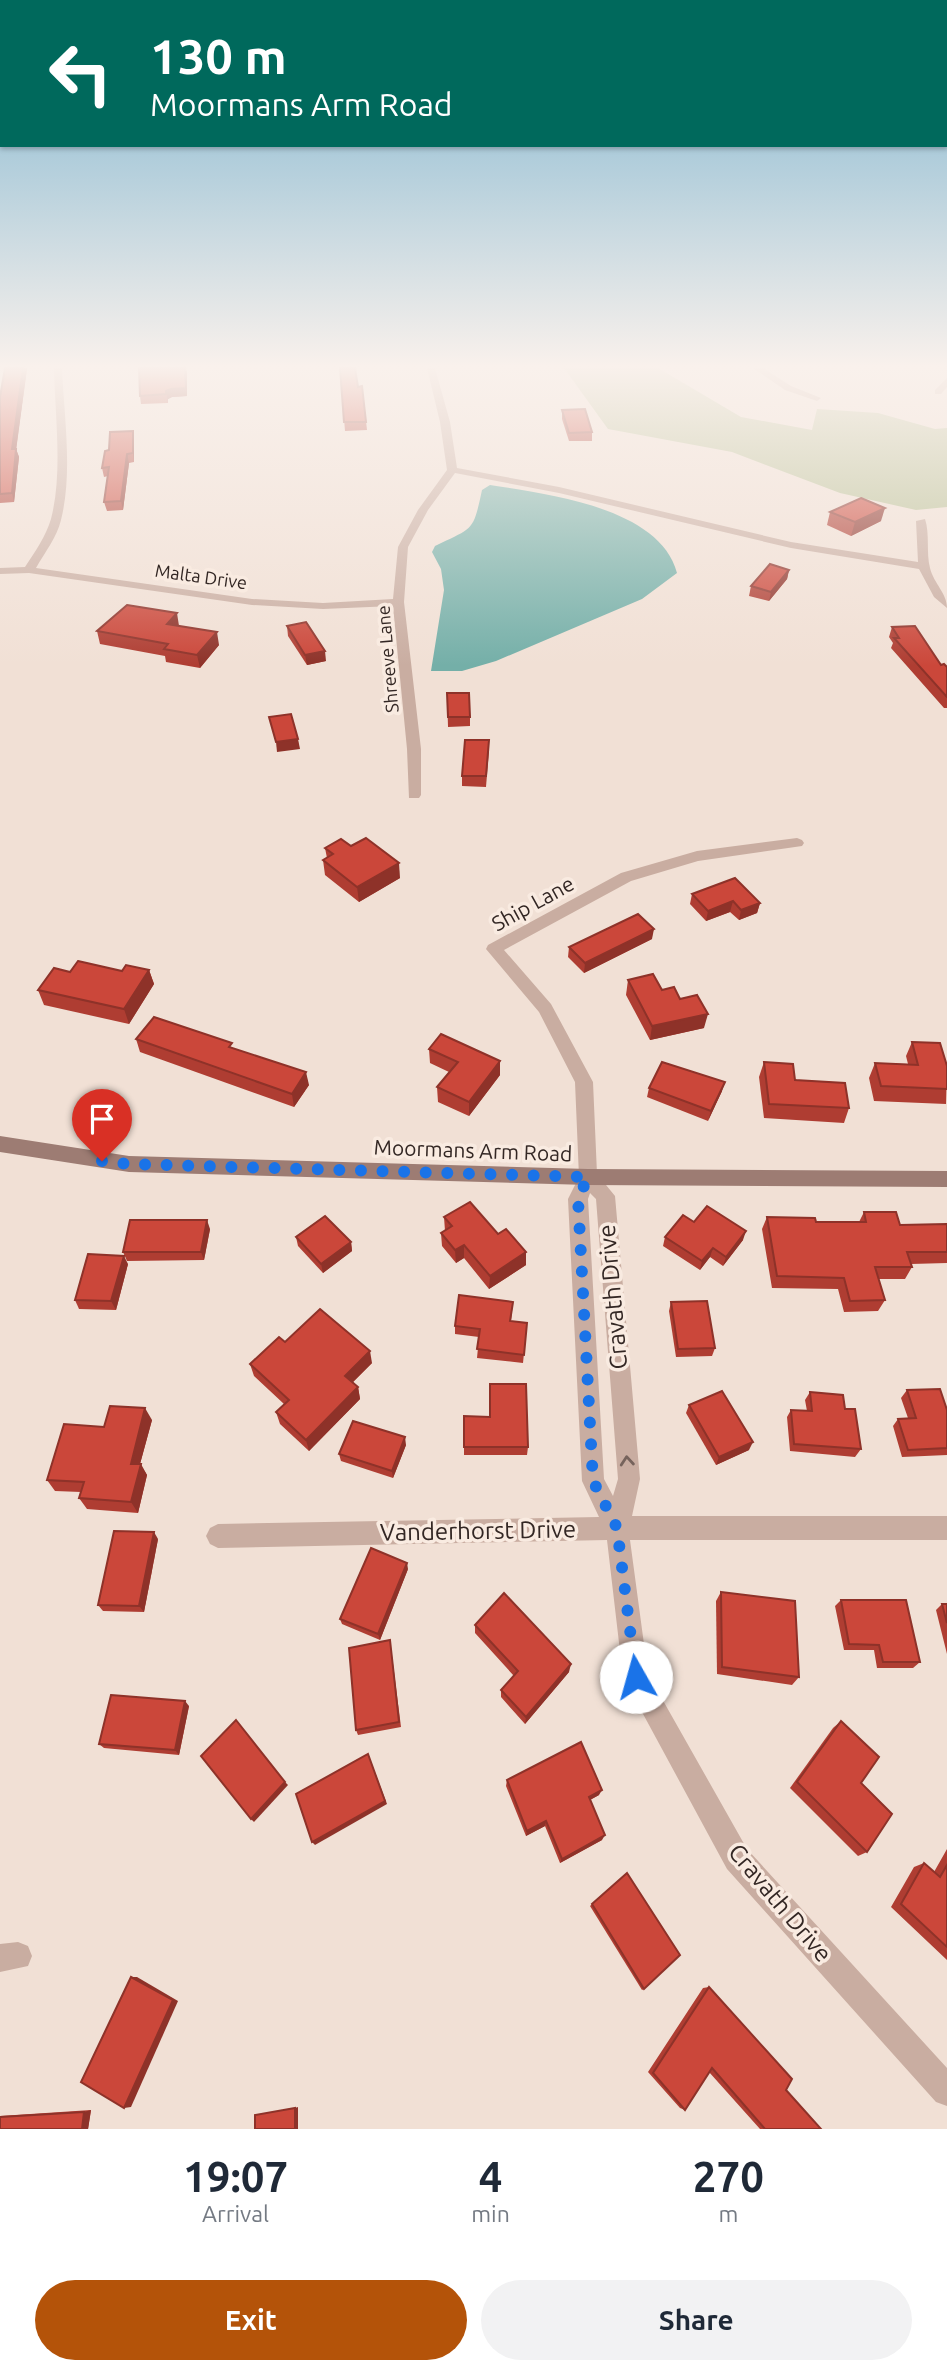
<!DOCTYPE html>
<html lang="en">
<head>
<meta charset="utf-8">
<style>
	:root { --surface:#fff; --page:#f2f2f3; --text:#1f2937; --muted:#747a83; --accent:#b45309 }
	body { margin:0; font-family:Ubuntu,sans-serif; background:var(--page); color:var(--text); height:100vh; display:flex; flex-direction:column; font-size:26px; white-space:nowrap }
	* { box-sizing:border-box; margin:0 }
	p { font-size:23px; color:var(--muted) }
	.icon { flex:none; width:38px; height:38px; fill:none; stroke:currentColor; stroke-width:2; stroke-linecap:round; stroke-linejoin:round }
	.map { position:relative; height:2129px; overflow:hidden }
	.side { display:flex; flex-direction:column; background:var(--surface); flex:1 }
	.side>* { flex:none }
	.guide { position:absolute; left:0px; top:0px; width:948px; height:147px; box-shadow:0 2px 5px #0004; background:#00695c; color:#fff; overflow:hidden }
	.pin { position:absolute; display:grid; place-items:center; width:60px; height:60px; color:#fff; margin:-72px -30px; border-radius:50% 50% 50% 0; rotate:-45deg; box-shadow:0 0 7px #0007 }
	.pin .icon { rotate:45deg }
	.me { position:absolute; width:77px; margin:-38px; rotate:353deg; stroke-linejoin:round; filter:drop-shadow(0 0 5px #0008) }
	.turn { display:flex; align-items:center; gap:24px; height:147px; padding:0 35px; font-size:32px }
	.turn .icon { width:91px; height:91px; stroke-width:2.5 }
	.turn b { display:block; font-size:49px; line-height:60px }
	.eta { display:flex; justify-content:space-evenly; align-items:center; height:119px; text-align:center }
	.eta b { font-size:42px; font-weight:700; line-height:49px }
	.primary-button { display:flex; gap:14px; margin-top:auto; padding:14px 35px }
	.primary-button a { flex:1; height:80px; border-radius:42px; background:var(--accent); color:#fff; font-size:28px; font-weight:700; line-height:80px; text-align:center }
	.primary-button a+a { background:var(--page); color:var(--text) }
	.map>svg:first-child { display:block }
	.green { fill:#b8c095 }
	.water { fill:#74afa8 }
	.lines { fill:none; stroke-linecap:round; stroke-linejoin:round }
	.street { fill:#c9ada1; fill-rule:evenodd }
	.secondary { fill:#9d7c73; fill-rule:evenodd }
	.wall { fill:#af3d32 }
	.shaded-wall { fill:#8e3229 }
	.building { fill:#cb473a; stroke:#8e3229; stroke-width:2 }
	.oneway { stroke:#76635c }
	.route { stroke:#1a73e8; stroke-width:12; stroke-dasharray:0 21.6 }
	.labels { text-anchor:middle; stroke-width:7; stroke-linejoin:round; paint-order:stroke }
	.far-street-label { font-size:18px; fill:#332724; stroke:#f9ebe1 }
	.street-label { font-size:21px; fill:#332724; stroke:#f9ebe1 }
	.near-street-label { font-size:24px; fill:#332724; stroke:#f9ebe1 }
</style>
</head>
<body>
<div class="map">
<svg width="947" height="2129" viewBox="0 0 947 2129">
	<rect width="100%" height="100%" fill="#f1e0d5"/>
	<!-- green -->
	<polygon class="green" points="564,368 658,368 741,417 812,430 817,409 878,413 935,429 947,428 947,507 916,510 840,493 732,452 608,429"/>
	<!-- water -->
	<path class="water" d="M490,485C546,494 660,507 677,573L642,599L496,661L462,671H431L444,590L441,569L432,552L435,546C474,527 473,532 482,490Z"/>
	<g class="lines">
		<!-- street -->
		<g class="street">
			<path d="M54,368H62C64,417 73,472 61,520C57,537 45,552 36,568L252,599L323,603L393,599L398,547L418,510L447,470L440,422L427,368H435L450,422L457,468L559,487L791,542L918,562L916,521L925,519C930,534 926,552 930,568C934,584 947,593 947,608L934,597L919,569L791,548L559,493L455,473L428,510L408,547L404,602L421,749V795L419,798H409L407,749L393,606L323,609L252,605L29,573L0,574V568L25,567C35,552 46,536 51,519C63,472 55,417 54,368Z"/>
			<polygon points="753,368 763,368 791,386 821,398 817,401 785,390"/>
			<polygon points="947,378 947,387 941,394 935,394 935,390"/>
			<path d="M797,838L802,840L804,843L802,846L698,861L631,881L504,950L551,1004L593,1082L597,1174L615,1196L640,1479L632,1516H947V1540H630L648,1674L747,1849L947,2068V2106L936,2102L727,1869L623,1677L607,1540L218,1548L210,1544L206,1536L210,1528L218,1524L599,1517L582,1481L568,1199L579,1177L575,1082L539,1012L486,949L488,945L621,873L697,851ZM590,1193L596,1199L618,1479L613,1496L604,1479L588,1199Z"/>
			<polygon points="18,1942 28,1946 32,1956 28,1966 0,1972 0,1944"/>
		</g>
		<!-- secondary -->
		<polygon class="secondary" points="0,1136 129,1156 588,1169 947,1171 947,1187 588,1185 129,1172 0,1152"/>
	</g>
	<!-- wall -->
	<g class="wall">
		<polygon points="5,368 27,368 16,449 19,457 14,502 0,503 0,397"/>
		<polygon points="139,368 186,368 187,396 172,397 168,399 168,403 141,404 140,396"/>
		<polygon points="340,368 358,387 362,386 367,430 345,431"/>
		<polygon points="562,410 592,432 592,441 569,441 562,419"/>
		<polygon points="134,439 134,462 129,463 123,510 107,511 104,502 108,476 104,477 102,468 109,450"/>
		<polygon points="830,512 881,521 851,536 827,525"/>
		<polygon points="789,570 787,579 769,601 749,596 751,586"/>
		<polygon points="179,626 219,645 200,668 166,662 165,656 100,644 97,631"/>
		<polygon points="287,626 326,661 307,665 288,636"/>
		<polygon points="892,627 941,665 947,667 947,708 944,708 891,648 893,643 889,637"/>
		<polygon points="447,693 470,717 470,726 448,727"/>
		<polygon points="489,750 486,787 462,786 462,776"/>
		<polygon points="351,846 400,878 359,902 325,875 323,860 327,858 325,848"/>
		<polygon points="692,894 760,903 757,913 739,920 730,912 706,921 690,904"/>
		<polygon points="652,939 584,973 568,957 569,947"/>
		<polygon points="149,970 154,984 129,1024 44,1005 38,990 70,972"/>
		<polygon points="628,980 662,990 680,999 704,1028 650,1040 626,995"/>
		<polygon points="136,1039 233,1048 309,1085 294,1107 140,1052"/>
		<polygon points="912,1042 947,1066 946,1104 874,1101 869,1078 875,1063 908,1064 906,1056"/>
		<polygon points="429,1049 500,1075 469,1116 438,1102 437,1087 449,1072 430,1063"/>
		<polygon points="764,1062 849,1108 844,1123 764,1118 759,1077"/>
		<polygon points="649,1088 722,1091 708,1121 647,1097"/>
		<polygon points="864,1212 900,1225 947,1224 947,1263 911,1264 912,1267 905,1279 878,1279 885,1300 878,1311 844,1312 838,1289 772,1288 762,1229 767,1217 816,1222 859,1222"/>
		<polygon points="444,1217 498,1234 526,1252 526,1265 489,1289 464,1258 456,1263 442,1246 441,1233 445,1231"/>
		<polygon points="694,1222 743,1240 723,1266 710,1257 700,1270 663,1246 665,1237"/>
		<polygon points="210,1229 204,1260 127,1261 123,1252"/>
		<polygon points="296,1237 351,1242 352,1251 323,1273 298,1246"/>
		<polygon points="128,1264 116,1310 79,1309 75,1300"/>
		<polygon points="513,1302 511,1321 527,1323 523,1363 477,1358 479,1337 455,1334 455,1326"/>
		<polygon points="671,1302 715,1348 712,1356 676,1357 669,1311"/>
		<polygon points="285,1342 372,1363 353,1382 358,1387 360,1399 309,1451 280,1424 276,1412 284,1404 254,1376 250,1364"/>
		<polygon points="907,1390 947,1410 947,1455 902,1457 893,1426 898,1419 908,1418 901,1398"/>
		<polygon points="810,1392 845,1409 861,1449 855,1457 790,1451 787,1417 791,1410 807,1411 805,1400"/>
		<polygon points="689,1405 749,1450 716,1465 686,1413"/>
		<polygon points="464,1416 528,1447 527,1455 464,1455"/>
		<polygon points="152,1420 140,1464 147,1475 138,1513 87,1509 79,1498 81,1492 55,1491 47,1480 104,1427"/>
		<polygon points="406,1445 393,1478 341,1461 339,1454"/>
		<polygon points="158,1539 144,1612 103,1611 98,1605"/>
		<polygon points="408,1569 380,1640 342,1624 340,1619"/>
		<polygon points="721,1592 799,1677 792,1685 717,1674 716,1601"/>
		<polygon points="841,1600 920,1662 913,1668 877,1668 874,1650 844,1650 835,1606"/>
		<polygon points="942,1604 947,1604 947,1654 936,1610"/>
		<polygon points="475,1625 569,1672 525,1724 501,1697 501,1690 514,1676 475,1633"/>
		<polygon points="390,1640 401,1727 358,1735 356,1730"/>
		<polygon points="189,1706 179,1755 104,1748 99,1744"/>
		<polygon points="841,1721 861,1783 867,1852 858,1856 790,1788 833,1728"/>
		<polygon points="507,1780 599,1795 590,1800 602,1840 560,1863 545,1826 526,1836 506,1786"/>
		<polygon points="947,1849 947,1960 891,1907 914,1867 924,1863 934,1872"/>
		<polygon points="627,1873 644,1989 642,1990 590,1906"/>
		<polygon points="709,1987 786,2090 821,2129 760,2129 709,2072 685,2110 680,2108 648,2072 703,1988"/>
		<polygon points="91,2110 88,2129 0,2129 0,2116"/>
	</g>
	<!-- shaded-wall -->
	<g class="shaded-wall">
		<polygon points="23,368 27,369 15,458 12,449"/>
		<polygon points="185,368 187,371 187,396 172,397 168,399 168,403 166,391"/>
		<polygon points="133,431 134,439 134,462 133,453"/>
		<polygon points="16,449 19,457 14,502 12,493"/>
		<polygon points="127,454 129,463 123,510 121,501"/>
		<polygon points="885,508 881,521 851,536 855,522"/>
		<polygon points="789,570 787,579 769,601 771,592"/>
		<polygon points="177,613 179,626 167,624"/>
		<polygon points="217,632 219,645 200,668 197,655"/>
		<polygon points="325,651 326,661 307,665 305,655"/>
		<polygon points="298,739 300,749 277,752 276,742"/>
		<polygon points="399,863 400,878 359,902 357,887"/>
		<polygon points="733,901 730,912 706,921 708,911"/>
		<polygon points="760,903 757,913 739,920 741,910"/>
		<polygon points="654,929 652,939 584,973 585,963"/>
		<polygon points="149,970 154,984 129,1024 124,1009"/>
		<polygon points="708,1014 704,1028 650,1040 652,1026"/>
		<polygon points="500,1061 500,1075 469,1116 469,1102"/>
		<polygon points="306,1072 309,1085 294,1107 292,1094"/>
		<polygon points="725,1082 722,1091 708,1121 711,1111"/>
		<polygon points="207,1220 210,1229 204,1260 201,1252"/>
		<polygon points="746,1231 743,1240 723,1266 726,1257"/>
		<polygon points="351,1242 352,1251 323,1273 321,1264"/>
		<polygon points="464,1245 464,1258 456,1263 455,1250"/>
		<polygon points="713,1248 710,1257 700,1270 702,1261"/>
		<polygon points="526,1252 526,1265 489,1289 490,1276"/>
		<polygon points="124,1256 128,1264 116,1310 111,1301"/>
		<polygon points="370,1351 372,1363 347,1388 345,1376"/>
		<polygon points="358,1387 360,1399 309,1451 306,1440"/>
		<polygon points="145,1408 152,1420 137,1475 131,1464"/>
		<polygon points="405,1437 406,1445 393,1478 392,1471"/>
		<polygon points="753,1442 749,1450 716,1465 719,1457"/>
		<polygon points="141,1464 147,1475 138,1513 131,1502"/>
		<polygon points="154,1532 158,1539 144,1612 139,1606"/>
		<polygon points="407,1563 408,1569 380,1640 378,1634"/>
		<polygon points="571,1664 569,1672 525,1724 526,1717"/>
		<polygon points="185,1701 189,1706 179,1755 175,1750"/>
		<polygon points="368,1754 387,1804 315,1845 312,1842"/>
		<polygon points="285,1782 288,1785 254,1822 251,1819"/>
		<polygon points="602,1790 599,1795 586,1802 589,1797"/>
		<polygon points="546,1821 545,1826 526,1836 527,1831"/>
		<polygon points="605,1835 602,1840 560,1863 562,1859"/>
		<polygon points="131,1977 137,1977 178,2001 131,2107 124,2108"/>
		<polygon points="298,2107 298,2129 295,2129 295,2108"/>
		<polygon points="91,2110 88,2129 82,2129 84,2112"/>
	</g>
	<!-- building -->
	<g class="building">
		<polygon points="5,368 23,368 12,449 16,449 12,493 0,494 0,397"/>
		<polygon points="139,368 185,368 186,388 171,389 166,391 166,394 140,396"/>
		<polygon points="340,368 355,368 358,387 362,386 366,422 344,422"/>
		<polygon points="585,409 592,432 569,433 562,410"/>
		<polygon points="133,431 133,453 127,454 121,501 104,502 109,467 102,468 105,451 109,450 110,432"/>
		<polygon points="861,498 885,508 855,522 830,512"/>
		<polygon points="770,564 789,570 771,592 751,586"/>
		<polygon points="127,605 177,613 167,624 217,632 197,655 164,649 168,644 97,631"/>
		<polygon points="306,622 325,651 305,655 287,626"/>
		<polygon points="915,626 941,665 944,664 947,667 947,697 894,638 899,638 892,627"/>
		<polygon points="447,693 469,693 470,717 448,717"/>
		<polygon points="291,714 298,739 276,742 269,717"/>
		<polygon points="465,740 489,740 486,776 462,776"/>
		<polygon points="366,838 399,863 357,887 323,860 333,854 325,848 341,839 351,846"/>
		<polygon points="735,878 760,903 741,910 733,901 708,911 692,894"/>
		<polygon points="638,914 654,929 585,963 569,947"/>
		<polygon points="78,961 122,971 126,965 149,970 124,1009 38,990 54,968 70,972"/>
		<polygon points="653,974 662,990 674,987 680,999 697,995 708,1014 652,1026 628,980"/>
		<polygon points="154,1017 232,1043 229,1047 306,1072 292,1094 136,1039"/>
		<polygon points="441,1034 500,1061 469,1102 437,1087 458,1062 429,1049"/>
		<polygon points="912,1042 940,1043 947,1066 947,1089 881,1086 875,1063 918,1065"/>
		<polygon points="662,1062 725,1082 711,1111 649,1088"/>
		<polygon points="764,1062 793,1064 795,1080 845,1083 849,1108 769,1104"/>
		<polygon points="470,1202 498,1234 506,1229 526,1252 490,1276 464,1245 455,1250 441,1233 452,1226 444,1217"/>
		<polygon points="707,1206 746,1231 726,1257 713,1248 702,1261 665,1237 683,1215 694,1222"/>
		<polygon points="864,1212 896,1212 900,1225 947,1224 947,1252 907,1252 912,1267 875,1267 885,1300 850,1301 844,1278 777,1276 767,1217 815,1218 816,1222 866,1222"/>
		<polygon points="325,1216 351,1242 321,1264 296,1237"/>
		<polygon points="130,1220 207,1220 201,1252 123,1252"/>
		<polygon points="88,1254 124,1256 111,1301 75,1300"/>
		<polygon points="459,1295 513,1302 510,1321 527,1323 524,1355 477,1349 480,1329 455,1326"/>
		<polygon points="707,1301 715,1348 678,1349 671,1302"/>
		<polygon points="320,1309 370,1351 345,1376 358,1387 306,1440 276,1412 289,1400 250,1364 279,1337 285,1342"/>
		<polygon points="490,1384 526,1384 528,1447 464,1447 464,1416 490,1417"/>
		<polygon points="940,1389 947,1410 947,1448 908,1450 898,1419 916,1418 907,1390"/>
		<polygon points="722,1391 753,1442 719,1457 689,1405"/>
		<polygon points="810,1392 843,1395 845,1409 855,1409 861,1449 794,1444 791,1410 812,1411"/>
		<polygon points="110,1406 145,1408 131,1464 141,1464 131,1502 79,1498 84,1482 47,1480 64,1424 104,1427"/>
		<polygon points="353,1421 405,1437 392,1471 339,1454"/>
		<polygon points="114,1531 154,1532 139,1606 98,1605"/>
		<polygon points="371,1548 407,1563 378,1634 340,1619"/>
		<polygon points="721,1592 795,1601 799,1677 722,1667"/>
		<polygon points="504,1593 571,1664 526,1717 501,1690 518,1671 475,1625"/>
		<polygon points="841,1600 906,1600 920,1662 883,1662 879,1645 849,1644"/>
		<polygon points="942,1604 947,1604 947,1623"/>
		<polygon points="390,1640 399,1722 356,1730 349,1648"/>
		<polygon points="111,1695 185,1701 175,1750 99,1744"/>
		<polygon points="236,1720 285,1782 251,1819 201,1756"/>
		<polygon points="841,1721 879,1757 861,1783 892,1814 867,1852 797,1782"/>
		<polygon points="581,1742 602,1790 589,1797 605,1835 562,1859 546,1821 527,1831 507,1780"/>
		<polygon points="368,1754 385,1801 312,1842 296,1794"/>
		<polygon points="924,1863 940,1877 947,1865 947,1947 901,1904"/>
		<polygon points="627,1873 680,1955 644,1989 592,1904"/>
		<polygon points="131,1977 173,2000 124,2108 81,2082"/>
		<polygon points="709,1987 792,2079 786,2090 821,2129 765,2129 712,2068 685,2110 653,2073"/>
		<polygon points="295,2108 295,2129 255,2129 255,2115"/>
		<polygon points="84,2112 82,2129 0,2129 0,2117"/>
	</g>
	<!-- one-way arrows -->
	<defs><path id="oneway-chevron" d="M-2-3.5L2.5 0L-2 3.5" fill="none" stroke-width="1.6" stroke-linecap="round" stroke-linejoin="round" transform="scale(1.75)"/></defs>
	<use class="oneway" href="#oneway-chevron" transform="translate(627 1461) rotate(-95)"/>
	<!-- sky -->
	<linearGradient id="sky" x2="0" y2="1"><stop stop-color="#79b2ce"/><stop offset="0.55" stop-color="#f9f1ec"/><stop offset="1" stop-color="#f9f1ec" stop-opacity="0"/></linearGradient>
	<rect width="947" height="666" fill="url(#sky)"/>
	<g class="lines">
		<!-- route -->
		<polyline class="route" points="102,1161 129,1164 588,1177 578,1199 593,1481 617,1528 636,1677"/>
	</g>
	<g class="labels">
		<!-- far-street labels -->
		<g class="far-street-label">
			<text transform="translate(201 577) rotate(8)" y="6">Malta Drive</text>
			<text transform="translate(388 659) rotate(-95)" y="6">Shreeve Lane</text>
		</g>
		<!-- street labels -->
		<g class="street-label">
			<text transform="translate(533 904) rotate(-29)" y="7">Ship Lane</text>
			<text transform="translate(473 1151) rotate(2)" y="7">Moormans Arm Road</text>
		</g>
		<!-- near-street labels -->
		<g class="near-street-label">
			<text transform="translate(613 1297) rotate(-95)" y="8">Cravath Drive</text>
			<text transform="translate(478 1531) rotate(-1)" y="8">Vanderhorst Drive</text>
			<text transform="translate(780 1903) rotate(50)" y="8">Cravath Drive</text>
		</g>
	</g>
</svg>
<div class="pin" style="left:102px;top:1161px;background:#d93025"><svg class="icon" aria-label="arrive" viewBox="0 0 24 24"><path d="M6 21V4h12l-3 4 3 4H6"/></svg></div>
<svg class="me" style="left:636px;top:1677px" viewBox="-20 -20 40 40"><circle r="19" fill="#fff"/><path d="M0-13L10 11 0 6-10 11z" fill="#1a73e8"/></svg>
<div class="guide">
<div class="turn"><svg class="icon" aria-label="left" viewBox="0 0 24 24"><path d="M17 20v-9H6M10 6l-5 5 5 5"/></svg><div><b>130 m</b>Moormans Arm Road</div></div>
</div>
</div>
<section class="side">
<div class="eta">
<div><b>19:07</b><p>Arrival</p></div>
<div><b>4</b><p>min</p></div>
<div><b>270</b><p>m</p></div>
</div>
<div class="primary-button"><a>Exit</a><a>Share</a></div>
</section>
</body>
</html>
